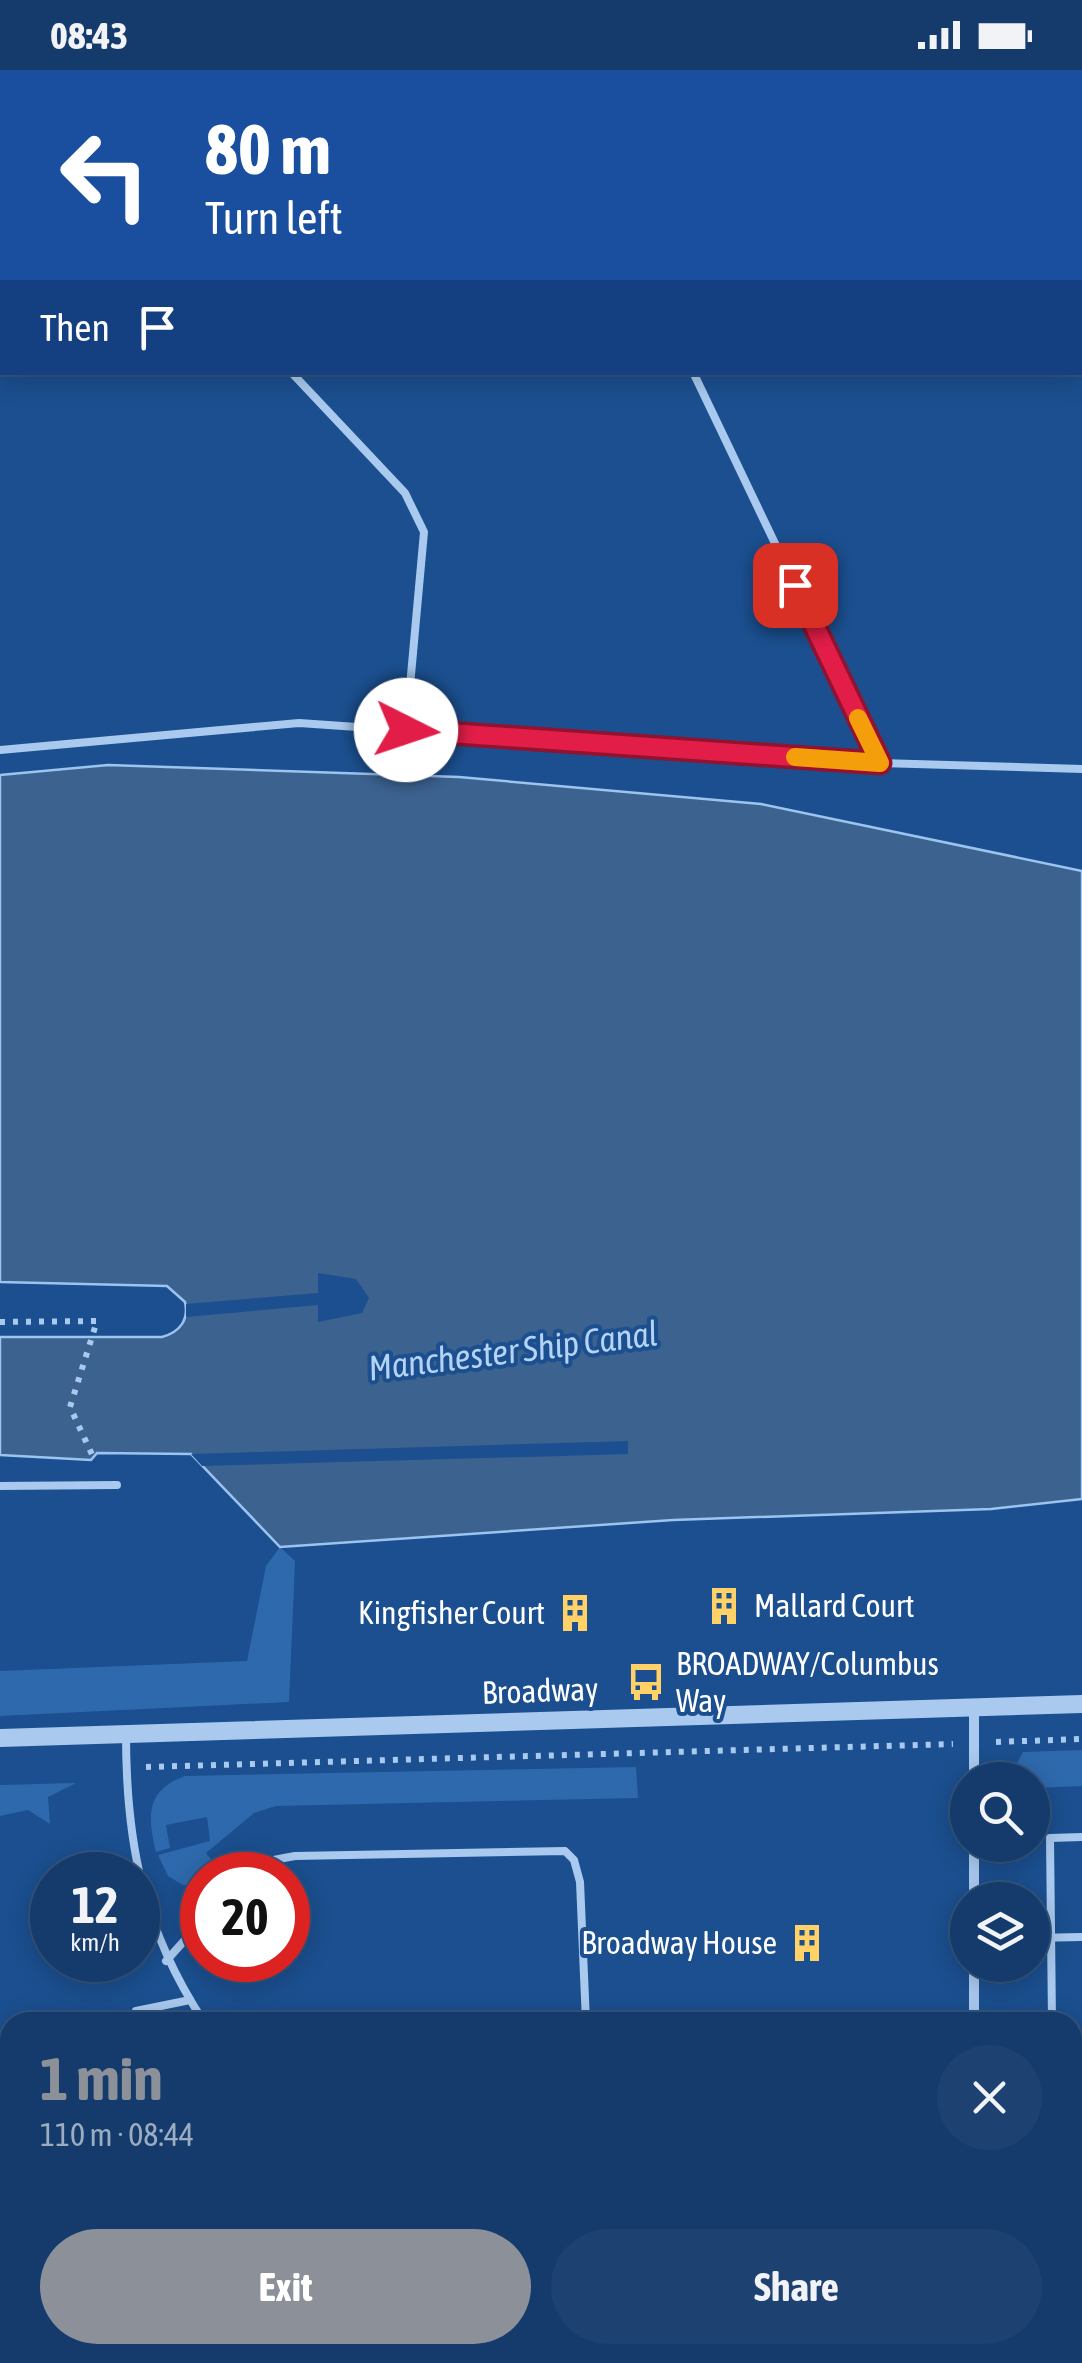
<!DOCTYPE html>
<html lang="en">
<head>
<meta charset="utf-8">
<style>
	:root { --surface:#143b6b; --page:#1d4271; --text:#f1f3f6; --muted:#9dadc1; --line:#33557e; --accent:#8c9099 }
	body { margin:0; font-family:"Asap Condensed",sans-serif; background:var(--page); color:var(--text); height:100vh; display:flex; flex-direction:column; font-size:38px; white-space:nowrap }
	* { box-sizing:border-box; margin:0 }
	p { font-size:32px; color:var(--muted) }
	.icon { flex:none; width:55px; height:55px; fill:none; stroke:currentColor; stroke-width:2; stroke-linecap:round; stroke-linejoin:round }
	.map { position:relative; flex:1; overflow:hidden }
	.sheet { position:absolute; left:0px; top:1942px; width:1082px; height:352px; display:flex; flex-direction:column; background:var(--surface); border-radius:30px 30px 0 0; box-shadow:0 5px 25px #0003,0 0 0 2px var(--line) }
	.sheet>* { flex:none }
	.guide { position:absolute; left:0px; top:0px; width:1082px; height:305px; box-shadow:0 5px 25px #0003,0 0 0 2px var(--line); background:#1a4fa0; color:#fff; overflow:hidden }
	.fabs { position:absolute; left:950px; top:1692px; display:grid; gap:20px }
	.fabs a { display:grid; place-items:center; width:100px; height:100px; border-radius:50%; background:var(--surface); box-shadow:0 5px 25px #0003,0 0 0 2px var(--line); font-size:50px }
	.speed { position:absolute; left:30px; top:1782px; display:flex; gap:20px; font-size:50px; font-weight:700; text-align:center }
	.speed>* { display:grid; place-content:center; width:130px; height:130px; border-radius:50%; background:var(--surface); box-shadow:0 5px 25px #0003,0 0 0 2px var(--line); line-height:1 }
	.speed small { font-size:25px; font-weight:400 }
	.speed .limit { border:15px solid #d22; background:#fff; color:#111 }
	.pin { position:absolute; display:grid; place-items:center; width:85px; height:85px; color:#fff; margin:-42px; border-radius:20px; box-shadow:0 5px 15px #0006 }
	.me { position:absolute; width:110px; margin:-55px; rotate:94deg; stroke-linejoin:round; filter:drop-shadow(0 0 8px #0008) }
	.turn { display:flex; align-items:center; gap:35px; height:210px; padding:0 40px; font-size:45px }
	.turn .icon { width:130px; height:130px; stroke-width:2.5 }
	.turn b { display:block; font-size:70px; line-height:85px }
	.then { display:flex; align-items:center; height:95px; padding:0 40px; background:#0003; gap:20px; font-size:38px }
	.round { display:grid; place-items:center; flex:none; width:105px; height:105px; border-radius:52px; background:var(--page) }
	.headline { display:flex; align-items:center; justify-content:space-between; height:170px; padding:0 40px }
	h1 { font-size:60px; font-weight:700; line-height:75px; color:var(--accent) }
	.cta { display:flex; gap:20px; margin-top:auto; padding:20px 40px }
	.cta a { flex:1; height:115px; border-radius:60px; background:var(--accent); color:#fff; font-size:40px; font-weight:700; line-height:115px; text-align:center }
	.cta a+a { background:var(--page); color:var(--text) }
	.status { display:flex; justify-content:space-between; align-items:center; height:70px; padding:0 50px; background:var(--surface); direction:ltr }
	.status svg { height:28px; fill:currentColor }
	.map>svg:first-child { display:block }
	.green { fill:#2e69ad }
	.water { fill:#3c6290; stroke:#9cc4f0; stroke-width:2.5 }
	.pier { fill:#1b4f8f }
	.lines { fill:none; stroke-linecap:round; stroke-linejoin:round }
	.path { stroke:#a9c9ee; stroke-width:6; stroke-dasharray:5 8; stroke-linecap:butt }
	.service { stroke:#a9c9ee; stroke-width:8 }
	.minor { stroke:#a9c9ee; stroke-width:10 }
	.tertiary { stroke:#a9c9ee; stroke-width:18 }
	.route-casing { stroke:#92132f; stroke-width:25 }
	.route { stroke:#e11d48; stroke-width:18 }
	.slow { stroke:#f59e0b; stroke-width:18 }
	.labels { text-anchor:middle; stroke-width:8; stroke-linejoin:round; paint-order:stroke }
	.poi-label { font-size:32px; fill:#fff; stroke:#1b4f8f; text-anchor:start }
	.street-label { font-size:32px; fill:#fff; stroke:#1b4f8f }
	.water-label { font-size:35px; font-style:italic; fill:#b5d3f5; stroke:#1b4f8f }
</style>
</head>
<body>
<div class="status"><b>08:43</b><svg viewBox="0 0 49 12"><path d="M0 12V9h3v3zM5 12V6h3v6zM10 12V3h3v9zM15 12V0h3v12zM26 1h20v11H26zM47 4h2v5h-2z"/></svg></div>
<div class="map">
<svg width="1082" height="2293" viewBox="0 0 1082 2293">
	<rect width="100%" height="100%" fill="#1b4f8f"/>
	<!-- green -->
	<g class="green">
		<polygon points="280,1477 295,1491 289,1632 0,1646 0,1601 247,1591 266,1496"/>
		<polygon points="1082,1680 1082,1716 1033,1718 1032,1710 1008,1710 1023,1682"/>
		<path d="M636,1697L638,1728L276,1736L254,1743L206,1783L223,1805H202V1817L183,1815L168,1806L158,1785L210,1771L207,1747L166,1755L170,1778L156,1782C147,1746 146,1720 185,1706Z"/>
		<polygon points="76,1713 48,1727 50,1754 28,1740 0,1746 0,1715"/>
	</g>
	<!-- water -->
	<path class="water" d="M108,695L459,707L761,734L1082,801V1429L991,1439L673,1450L280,1477L191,1384L97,1383L91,1390L0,1385V1267H162C180,1262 189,1250 185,1232L167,1216L0,1212V705Z"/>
	<!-- pier -->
	<g class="pier">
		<polygon points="318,1203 356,1209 369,1228 362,1243 318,1252 318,1235 186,1247 186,1234 318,1223"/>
		<polygon points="628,1371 628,1384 202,1396 191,1384"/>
	</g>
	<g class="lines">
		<!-- path -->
		<g class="path">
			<polyline points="0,1252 97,1251 70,1337 95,1391"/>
			<polyline points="996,1672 1082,1669"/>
			<polyline points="146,1697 953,1674"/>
		</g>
		<!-- service -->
		<g class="service">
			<polyline points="103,0 104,2"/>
			<polyline points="549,0 550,2"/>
			<polyline points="487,2 493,0"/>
			<polyline points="291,302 405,423 424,462 406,660"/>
			<polyline points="0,680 299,653 880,693 693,302"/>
			<polyline points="880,693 1082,699"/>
			<polyline points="0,1416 117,1415"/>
			<path d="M126,1664C126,1774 143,1859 204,1952"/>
			<polyline points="248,1805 268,1791 295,1786 565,1781 574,1790 580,1812 586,1952"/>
			<polyline points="1032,1868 1082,1867"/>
			<polyline points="166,1891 202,1851"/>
			<polyline points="136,1941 190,1930"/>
			<polyline points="1052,1952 1050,1768 1082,1767"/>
			<polyline points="1072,1974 1082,1974"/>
			<polyline points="347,2285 347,2293"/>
			<polyline points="446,2285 447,2293"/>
			<polyline points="980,2285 980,2293"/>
			<polyline points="1053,2285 1053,2293"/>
		</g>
		<!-- minor -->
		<g class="minor">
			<polyline points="974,1638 974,1710"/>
			<polyline points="974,1830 974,1775"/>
			<polyline points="974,1895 974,1952"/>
		</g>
		<!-- tertiary -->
		<polyline class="tertiary" points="0,1668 1082,1634"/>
	</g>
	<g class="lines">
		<!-- route casing -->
		<g class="route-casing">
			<polyline id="route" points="406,660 880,693 795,515"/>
		</g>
		<!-- route -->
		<use href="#route" class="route"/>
		<!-- slow -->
		<polyline class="slow" points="795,687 880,693 858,648"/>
	</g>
	<!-- icons -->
	<defs>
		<g id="building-bare" transform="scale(3)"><path d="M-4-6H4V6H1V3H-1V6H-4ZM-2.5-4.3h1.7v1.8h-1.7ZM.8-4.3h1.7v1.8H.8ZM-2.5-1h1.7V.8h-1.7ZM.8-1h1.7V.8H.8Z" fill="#ffd166" stroke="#1b4f8f" stroke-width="2.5" paint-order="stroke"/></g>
		<g id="bus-bare" transform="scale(3)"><path d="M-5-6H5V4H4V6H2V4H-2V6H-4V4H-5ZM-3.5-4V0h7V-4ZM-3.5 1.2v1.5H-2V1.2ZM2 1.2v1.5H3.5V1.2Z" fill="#ffd166" stroke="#1b4f8f" stroke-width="2.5" paint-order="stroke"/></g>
	</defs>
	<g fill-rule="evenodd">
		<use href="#building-bare" x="724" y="1536"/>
		<use href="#building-bare" x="575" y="1543"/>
		<use href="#bus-bare" x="646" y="1612"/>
		<use href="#building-bare" x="807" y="1873"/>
	</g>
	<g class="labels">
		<!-- poi labels -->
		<g class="poi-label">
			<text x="754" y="1547">Mallard Court</text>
			<text x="545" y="1554" text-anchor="end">Kingfisher Court</text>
			<text x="676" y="1605">BROADWAY/Columbus<tspan x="676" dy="37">Way</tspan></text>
			<text x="777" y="1884" text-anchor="end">Broadway House</text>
		</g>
		<!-- street labels -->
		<g class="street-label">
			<text transform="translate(540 1621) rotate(-2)" y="11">Broadway</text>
		</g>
		<!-- water labels -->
		<g class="water-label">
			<text transform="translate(513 1281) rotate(-7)" y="12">Manchester Ship Canal</text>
		</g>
	</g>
</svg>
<div class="fabs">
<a><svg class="icon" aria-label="search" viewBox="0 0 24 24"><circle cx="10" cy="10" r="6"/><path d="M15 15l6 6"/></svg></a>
<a><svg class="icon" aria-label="layers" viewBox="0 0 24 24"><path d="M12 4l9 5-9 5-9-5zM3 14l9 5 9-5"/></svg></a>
</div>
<div class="speed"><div>12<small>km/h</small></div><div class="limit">20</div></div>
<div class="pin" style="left:795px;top:515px;background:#d93025"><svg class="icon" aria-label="arrive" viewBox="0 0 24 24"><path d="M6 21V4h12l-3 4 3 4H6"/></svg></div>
<svg class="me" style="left:406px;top:660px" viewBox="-20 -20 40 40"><circle r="19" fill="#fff"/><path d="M0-13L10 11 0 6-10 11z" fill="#e11d48"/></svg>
<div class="guide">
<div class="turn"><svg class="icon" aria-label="left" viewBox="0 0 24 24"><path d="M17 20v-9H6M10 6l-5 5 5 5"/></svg><div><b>80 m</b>Turn left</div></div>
<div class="then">Then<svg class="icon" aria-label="arrive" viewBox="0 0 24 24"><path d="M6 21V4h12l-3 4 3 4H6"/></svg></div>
</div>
<section class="sheet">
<div class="headline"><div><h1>1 min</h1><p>110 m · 08:44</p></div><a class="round"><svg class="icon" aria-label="close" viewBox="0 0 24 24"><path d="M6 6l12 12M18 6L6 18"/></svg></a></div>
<div class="cta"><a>Exit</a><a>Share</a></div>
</section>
</div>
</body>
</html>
